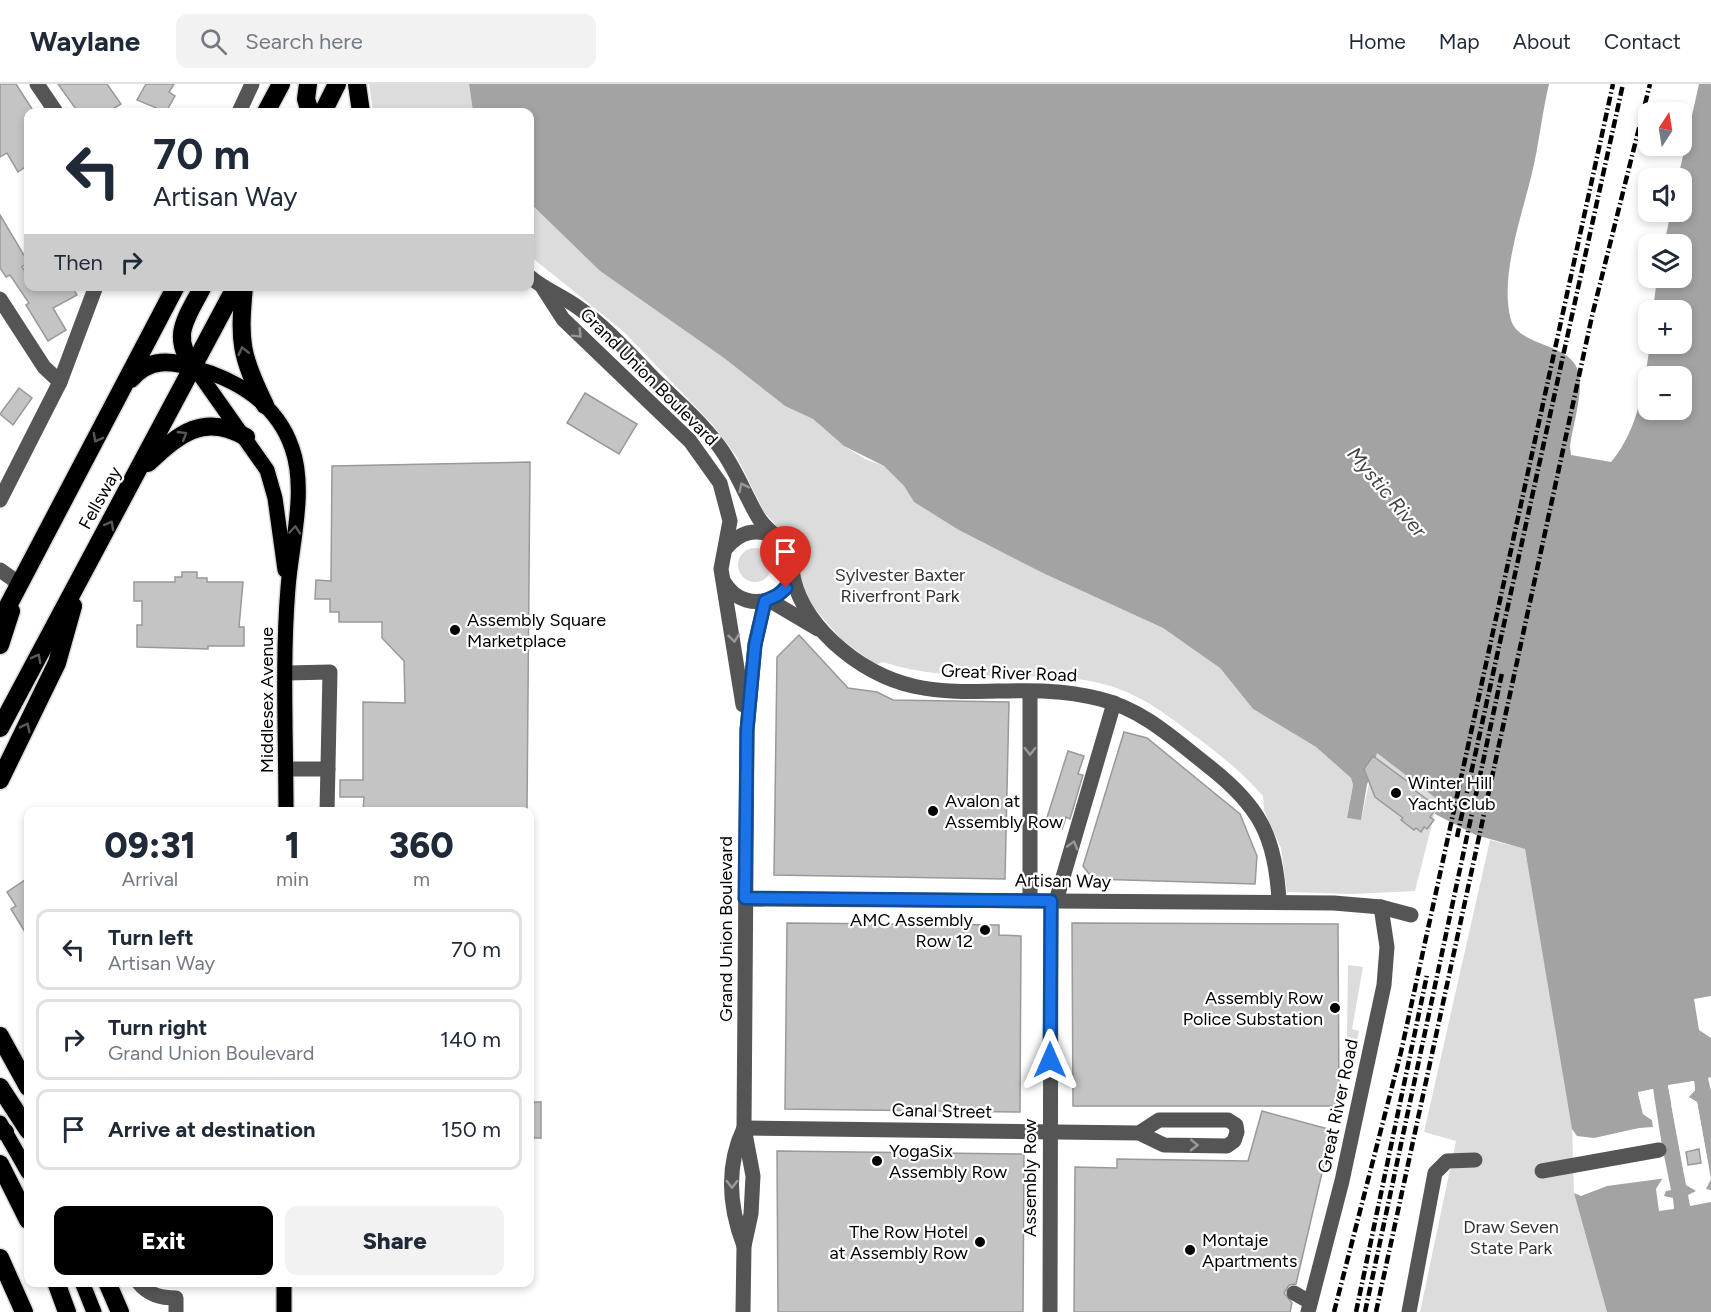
<!DOCTYPE html>
<html lang="en">
<head>
<meta charset="utf-8">
<style>
	:root { --surface:#fff; --page:#f2f2f3; --text:#1f2937; --muted:#747a83; --line:#e0e1e3; --accent:#000 }
	body { margin:0; font-family:Figtree,sans-serif; background:var(--page); color:var(--text); height:100vh; display:flex; flex-direction:column; font-size:22px; white-space:nowrap }
	* { box-sizing:border-box; margin:0 }
	p { font-size:20px; color:var(--muted) }
	.icon { flex:none; width:33px; height:33px; fill:none; stroke:currentColor; stroke-width:2; stroke-linecap:round; stroke-linejoin:round }
	.map { position:relative; flex:1; overflow:hidden }
	.drawer { position:absolute; left:24px; top:723px; width:510px; height:480px; display:flex; flex-direction:column; background:var(--surface); border-radius:12px; box-shadow:0 3px 9px #0003 }
	.drawer>* { flex:none }
	.top-card { position:absolute; left:24px; top:24px; width:510px; height:183px; border-radius:12px; box-shadow:0 3px 9px #0003; background:#fff; color:var(--text); overflow:hidden }
	.needle { width:39px; rotate:12deg }
	.tools { position:absolute; left:1638px; top:18px; display:grid; gap:12px }
	.tools a { display:grid; place-items:center; width:54px; height:54px; border-radius:12px; background:var(--surface); box-shadow:0 3px 9px #0003; font-size:30px }
	.pin { position:absolute; display:grid; place-items:center; width:51px; height:51px; color:#fff; margin:-62px -26px; border-radius:50% 50% 50% 0; rotate:-45deg; box-shadow:0 0 6px #0007 }
	.pin .icon { rotate:45deg }
	.me { position:absolute; width:66px; margin:-33px; rotate:0deg; stroke-linejoin:round; filter:drop-shadow(0 0 4px #0008) }
	.turn { display:flex; align-items:center; gap:21px; height:126px; padding:0 30px; font-size:27px }
	.turn .icon { width:78px; height:78px; stroke-width:2.5 }
	.turn b { display:block; font-size:42px; line-height:51px }
	.then { display:flex; align-items:center; height:57px; padding:0 30px; background:#0003; gap:12px; font-size:22px }
	.eta { display:flex; justify-content:space-evenly; align-items:center; height:102px; text-align:center }
	.eta b { font-size:36px; font-weight:800; line-height:42px }
	.button { display:flex; gap:12px; margin-top:auto; padding:12px 30px }
	.button a { flex:1; height:69px; border-radius:12px; background:var(--accent); color:#fff; font-size:24px; font-weight:800; line-height:69px; text-align:center }
	.button a+a { background:var(--page); color:var(--text) }
	ul { padding:0; list-style:none }
	li { display:flex; align-items:center; gap:18px; height:81px; margin:0 12px 9px; padding:0 18px; border:3px solid var(--line); border-radius:12px }
	li div { flex:1 }
	li b { display:block; font-size:22px }
	li em { font-style:normal }
	header { display:flex; align-items:center; gap:36px; box-sizing:border-box; height:84px; padding:0 30px; background:var(--surface); border-bottom:2px solid var(--line) }
	header strong { font-size:28px }
	nav { display:flex; gap:33px; margin-inline-start:auto; font-size:21px }
	.search { width:420px; height:54px; background:var(--page); display:flex; align-items:center; gap:15px; box-sizing:border-box; padding:0 21px; border-radius:12px; color:var(--muted); font-size:22px }
	.map>svg:first-child { display:block }
	.green { fill:#dcdcdc }
	.water { fill:#a3a3a3; fill-rule:evenodd }
	.pier { fill:#fff }
	.building { fill:#c4c4c4; stroke:#999; stroke-width:1.5 }
	.lines { fill:none; stroke-linecap:round; stroke-linejoin:round }
	.major-casing { stroke:#dbdbdb; stroke-width:18 }
	.highway-casing { stroke:#dbdbdb; stroke-width:21 }
	.minor { stroke:#555; stroke-width:15 }
	.major { stroke:#000; stroke-width:15 }
	.highway { stroke:#000; stroke-width:18 }
	.rail { stroke:#000; stroke-width:4.5; stroke-dasharray:9 3 1.5 3; stroke-linecap:butt }
	.oneway { stroke:#999 }
	.oneway2 { stroke:#595959 }
	.route-casing { stroke:#114b97; stroke-width:15 }
	.route { stroke:#1a73e8; stroke-width:10 }
	.poi-dot { fill:#000; stroke:#fff; stroke-width:2 }
	.labels { text-anchor:middle; stroke-width:4.5; stroke-linejoin:round; paint-order:stroke }
	.street-label { font-size:18px; fill:#000; stroke:#fff }
	.park-label { font-size:18px; fill:#333; stroke:#fff }
	.poi-label { font-size:18px; fill:#000; stroke:#fff; text-anchor:start }
	.water-label { font-size:20px; font-style:italic; fill:#444; stroke:#fff }
</style>
</head>
<body>
<header>
<strong>Waylane</strong>
<div class="search"><svg class="icon" aria-label="search" viewBox="0 0 24 24"><circle cx="10" cy="10" r="6"/><path d="M15 15l6 6"/></svg>Search here</div>
<nav><a>Home</a><a>Map</a><a>About</a><a>Contact</a></nav>
</header>
<div class="map">
<svg width="1711" height="1228" viewBox="0 0 1711 1228">
	<rect width="100%" height="100%" fill="#fff"/>
	<!-- green -->
	<g class="green">
		<polygon points="369,0 469,0 473,28 373,28"/>
		<path d="M530,119L600,187L724,274L785,322L813,335L844,362L865,375L884,382L904,402L914,418L1045,490L1163,544L1220,584L1253,625L1316,663L1351,694L1353,701L1347,734L1361,736L1376,668L1438,716L1415,807L1352,810L1287,808L1281,764L1264,726L1263,712C1241,687 1218,669 1191,649C1149,617 1122,599 1068,594C1005,589 944,598 883,578L876,581L841,555L809,518L800,498L793,460L764,428L737,373L712,340L623,247L530,172Z"/>
		<circle cx="755" cy="481" r="17"/>
		<polygon points="1490,756 1525,765 1572,1040 1574,1109 1607,1228 1420,1228 1456,1057 1424,1048"/>
		<polygon points="1348,881 1363,883 1352,945 1359,947 1357,956 1347,954"/>
	</g>
	<!-- water -->
	<path class="water" d="M469,0H1549C1542,29 1539,60 1532,89C1522,132 1499,193 1511,236C1520,265 1577,257 1580,295C1581,317 1573,341 1570,362L1571,371L1611,378C1639,345 1644,301 1650,260H1682V226H1653L1657,194H1682V160H1664L1671,128H1682V94H1678L1699,0H1711V912L1694,915L1699,946L1711,954V993L1708,994L1711,1007V1228H1607L1574,1109L1581,1112L1607,1102L1667,1094L1653,1005L1638,1009L1643,1030L1652,1036L1653,1043L1639,1044L1594,1054L1577,1052L1572,1045L1525,765L1476,751L1435,730L1438,716L1377,669L1367,701L1361,736L1347,734L1353,701L1351,694L1316,663L1253,625L1220,584L1163,544L1045,490L959,446L914,418L904,402L884,382L844,362L813,335L785,322L724,274L600,187L530,119V28H473ZM1648,292H1682V326H1648ZM1694,997L1695,1006L1688,1013L1697,1018L1709,1085L1684,1090L1668,1002Z"/>
	<!-- pier -->
	<g class="pier">
		<polygon points="1694,997 1695,1006 1689,1013 1697,1018 1711,1095 1706,1105 1711,1106 1711,1118 1690,1122 1688,1111 1696,1107 1686,1101 1671,1020 1676,1024 1687,1087 1705,1083 1694,1019 1685,1013 1692,1005 1691,1000 1671,1004 1673,1012 1670,1011 1668,1001"/>
		<polygon points="1653,1005 1654,1013 1652,1015 1650,1008 1641,1011 1645,1028 1653,1033 1652,1025 1655,1027 1671,1106 1666,1107 1664,1112 1673,1114 1674,1125 1659,1127 1656,1105 1664,1092 1655,1045 1652,1036 1643,1030 1638,1008"/>
	</g>
	<!-- building -->
	<g class="building">
		<polygon points="0,0 16,0 34,28 28,28 28,81 18,88 7,69 0,73"/>
		<polygon points="58,0 107,0 121,20 108,28 78,28"/>
		<polygon points="146,0 174,0 169,8 175,12 166,28 137,16"/>
		<polygon points="0,131 28,178 22,183 28,192 28,202 72,202 77,211 53,224 66,246 48,257 26,221 29,219 10,191 6,193 0,184"/>
		<polygon points="19,304 32,314 13,341 0,330"/>
		<polygon points="585,309 637,340 619,370 567,339"/>
		<polygon points="530,378 527,728 363,728 364,713 340,713 340,696 363,696 363,618 405,619 404,577 382,554 382,538 339,538 339,528 330,528 330,515 315,515 316,496 331,497 332,382"/>
		<polygon points="182,488 197,488 197,494 207,494 207,498 243,498 239,543 244,543 244,562 208,562 208,565 137,563 137,541 142,541 142,517 134,517 134,498 175,498 175,493 182,493"/>
		<polygon points="799,551 848,604 877,608 893,616 1009,618 1005,795 774,791 777,573"/>
		<polygon points="1124,648 1147,654 1240,730 1257,772 1255,800 1093,795 1083,782"/>
		<polygon points="1068,667 1084,672 1078,690 1083,691 1070,735 1066,733 1062,745 1045,740"/>
		<polygon points="1373,672 1415,703 1413,705 1437,723 1430,733 1434,736 1427,745 1424,743 1421,748 1416,744 1414,746 1401,736 1403,734 1375,713 1364,685"/>
		<polygon points="28,794 28,853 11,825 16,822 7,808"/>
		<polygon points="787,839 999,841 999,851 1021,852 1020,1028 785,1025"/>
		<polygon points="1072,839 1338,840 1339,1022 1073,1022"/>
		<rect x="530" y="1018" width="11" height="36"/>
		<polygon points="1262,1027 1332,1046 1296,1200 1289,1201 1284,1209 1292,1219 1290,1228 1074,1228 1075,1083 1117,1084 1117,1075 1248,1077"/>
		<polygon points="1699,1065 1701,1079 1688,1081 1686,1068"/>
		<polygon points="777,1067 1024,1070 1023,1228 778,1228"/>
	</g>
	<g class="lines">
		<!-- major casing -->
		<g class="major-casing">
			<g id="major">
				<path d="M195,284C238,296 277,320 292,364C307,406 291,462 288,504C282,577 286,654 286,728"/>
				<polyline points="195,284 267,386 275,414 285,486"/>
				<polyline points="0,1039 28,1088"/>
				<polyline points="82,1198 94,1228"/>
				<polyline points="284,1228 284,1198"/>
			</g>
		</g>
		<!-- highway casing -->
		<g class="highway-casing">
			<g id="highway">
				<polyline points="308,0 306,15 310,28"/>
				<polyline points="357,0 361,28"/>
				<polyline points="266,28 281,0"/>
				<polyline points="323,28 337,0"/>
				<path d="M244,202C239,258 240,270 265,321"/>
				<path d="M195,284C169,252 187,234 203,202"/>
				<path d="M131,295C149,274 171,276 195,284"/>
				<path d="M148,379C180,349 204,329 246,353"/>
				<polyline points="0,537 176,202"/>
				<polyline points="0,561 11,527"/>
				<polyline points="0,644 236,202"/>
				<polyline points="0,696 57,579 73,522"/>
				<polyline points="0,952 28,1003"/>
				<polyline points="0,1003 28,1046"/>
				<polyline points="0,1046 5,1048"/>
				<polyline points="0,1080 28,1136"/>
				<polyline points="0,1174 24,1228"/>
				<polyline points="56,1198 67,1228"/>
				<polyline points="107,1198 120,1228"/>
			</g>
		</g>
		<!-- minor -->
		<g class="minor">
			<polyline points="37,0 56,28"/>
			<polyline points="239,28 252,0"/>
			<path d="M530,193C544,205 560,211 576,222C605,242 630,270 655,296C677,317 700,337 718,361C735,383 744,409 758,433C766,447 784,455 790,470C805,512 747,537 724,498"/>
			<polyline points="543,204 563,235 690,357 720,399 730,437 721,485 743,621"/>
			<polyline points="0,215 44,283 60,298"/>
			<polyline points="0,416 60,298 96,202"/>
			<path d="M727,463C740,448 755,444 774,452"/>
			<path d="M792,485C795,514 812,538 833,558C922,640 1000,589 1100,615C1142,625 1174,655 1207,681C1259,721 1276,752 1279,818"/>
			<polyline points="0,486 20,500"/>
			<polyline points="769,516 818,545"/>
			<polyline points="287,589 330,588 327,728"/>
			<polyline points="1030,608 1030,816"/>
			<polyline points="286,685 328,685"/>
			<polyline points="745,815 1334,819 1381,823 1411,831"/>
			<polyline points="1056,817 1114,619"/>
			<polyline points="744,1044 1139,1049 1164,1061 1227,1062 1234,1057 1237,1048 1236,1041 1228,1036 1159,1036 1139,1049"/>
			<polyline points="1542,1087 1659,1066"/>
			<path d="M744,1162C729,1123 726,1082 744,1044"/>
			<path d="M138,1198C148,1211 161,1214 176,1214V1228"/>
			<polyline points="1294,1209 1310,1218"/>
			<polyline points="743,1228 744,1162 751,1130 753,1092 744,1044 747,646 755,560 765,517"/>
			<polyline points="1050,1228 1051,817"/>
			<polyline points="1308,1228 1342,1097 1384,901 1387,863 1381,823"/>
			<polyline points="1409,1228 1435,1089 1447,1077 1475,1076"/>
		</g>
		<!-- major -->
		<use href="#major" class="major"/>
		<!-- highway -->
		<use href="#highway" class="highway"/>
		<!-- rail -->
		<g class="rail">
			<polyline points="1457,753 1623,0"/>
			<polyline points="1334,1228 1401,968 1613,0"/>
			<polyline points="1356,1228 1427,891"/>
			<polyline points="1365,1228 1502,589"/>
			<polyline points="1376,1228 1592,232 1650,0"/>
		</g>
	</g>
	<!-- one-way arrows -->
	<defs><path id="oneway-chevron" d="M-2-3.5L2.5 0L-2 3.5" fill="none" stroke-width="1.6" stroke-linecap="round" stroke-linejoin="round" transform="scale(1.5)"/></defs>
	<g class="oneway">
		<use href="#oneway-chevron" transform="translate(578 250) rotate(45)"/>
		<use href="#oneway-chevron" transform="translate(743 403) rotate(-116)"/>
		<use href="#oneway-chevron" transform="translate(734 554) rotate(83)"/>
		<use href="#oneway-chevron" transform="translate(1030 667) rotate(90)"/>
		<use href="#oneway-chevron" transform="translate(1073 761) rotate(-74)"/>
		<use href="#oneway-chevron" transform="translate(1194 1061) rotate(1)"/>
		<use href="#oneway-chevron" transform="translate(732 1100) rotate(90)"/>
	</g>
	<g class="oneway2">
		<use href="#oneway-chevron" transform="translate(243 267) rotate(-103)"/>
		<use href="#oneway-chevron" transform="translate(183 351) rotate(-31)"/>
		<use href="#oneway-chevron" transform="translate(97 354) rotate(118)"/>
		<use href="#oneway-chevron" transform="translate(110 441) rotate(-61)"/>
		<use href="#oneway-chevron" transform="translate(295 446) rotate(-85)"/>
		<use href="#oneway-chevron" transform="translate(37 574) rotate(-62)"/>
		<use href="#oneway-chevron" transform="translate(26 643) rotate(-64)"/>
	</g>
	<g class="lines">
		<!-- route casing -->
		<g class="route-casing">
			<polyline id="route" points="786,504 778,511 765,517 755,561 747,646 745,814 1051,817 1050,976"/>
		</g>
		<!-- route -->
		<use href="#route" class="route"/>
	</g>
	<!-- markers -->
	<g class="poi-dot">
		<circle cx="455" cy="546" r="6"/>
		<circle cx="1396" cy="709" r="6"/>
		<circle cx="933" cy="727" r="6"/>
		<circle cx="985" cy="846" r="6"/>
		<circle cx="1335" cy="924" r="6"/>
		<circle cx="877" cy="1077" r="6"/>
		<circle cx="980" cy="1158" r="6"/>
		<circle cx="1190" cy="1166" r="6"/>
	</g>
	<g class="labels">
		<!-- street labels -->
		<g class="street-label">
			<text transform="translate(649 293) rotate(45)" y="6">Grand Union Boulevard</text>
			<text transform="translate(100 414) rotate(-61)" y="6">Fellsway</text>
			<text transform="translate(1009 589) rotate(2)" y="6">Great River Road</text>
			<text transform="translate(267 616) rotate(-90)" y="6">Middlesex Avenue</text>
			<text transform="translate(1063 797) rotate(1)" y="6">Artisan Way</text>
			<text transform="translate(726 845) rotate(-90)" y="6">Grand Union Boulevard</text>
			<text transform="translate(1338 1022) rotate(-78)" y="6">Great River Road</text>
			<text transform="translate(942 1027) rotate(1)" y="6">Canal Street</text>
			<text transform="translate(1030 1094) rotate(-90)" y="6">Assembly Row</text>
		</g>
		<!-- park labels -->
		<g class="park-label">
			<text x="900" y="497">Sylvester Baxter<tspan x="900" dy="21">Riverfront Park</tspan></text>
			<text x="1511" y="1149">Draw Seven<tspan x="1511" dy="21">State Park</tspan></text>
		</g>
		<!-- poi labels -->
		<g class="poi-label">
			<text x="467" y="542">Assembly Square<tspan x="467" dy="21">Marketplace</tspan></text>
			<text x="1408" y="705">Winter Hill<tspan x="1408" dy="21">Yacht Club</tspan></text>
			<text x="945" y="723">Avalon at<tspan x="945" dy="21">Assembly Row</tspan></text>
			<text x="973" y="842" text-anchor="end">AMC Assembly<tspan x="973" dy="21">Row 12</tspan></text>
			<text x="1323" y="920" text-anchor="end">Assembly Row<tspan x="1323" dy="21">Police Substation</tspan></text>
			<text x="889" y="1073">YogaSix<tspan x="889" dy="21">Assembly Row</tspan></text>
			<text x="968" y="1154" text-anchor="end">The Row Hotel<tspan x="968" dy="21">at Assembly Row</tspan></text>
			<text x="1202" y="1162">Montaje<tspan x="1202" dy="21">Apartments</tspan></text>
		</g>
		<!-- water labels -->
		<g class="water-label">
			<text transform="translate(1387 408) rotate(50)" y="7">Mystic River</text>
		</g>
	</g>
</svg>
<div class="tools">
<a><svg class="needle" viewBox="-14 -14 28 28"><path d="M0-13l5 13h-10z" fill="#e53935"/><path d="M0 13l5-13h-10z" fill="#747a83"/></svg></a>
<a><svg class="icon" aria-label="sound" viewBox="0 0 24 24"><path d="M4 9h4l5-4v14l-5-4H4zM17 9q2 3 0 6"/></svg></a>
<a><svg class="icon" aria-label="layers" viewBox="0 0 24 24"><path d="M12 4l9 5-9 5-9-5zM3 14l9 5 9-5"/></svg></a>
<a>+</a>
<a>−</a>
</div>
<div class="pin" style="left:786px;top:504px;background:#d93025"><svg class="icon" aria-label="arrive" viewBox="0 0 24 24"><path d="M6 21V4h12l-3 4 3 4H6"/></svg></div>
<svg class="me" style="left:1050px;top:976px" viewBox="-20 -20 40 40"><path d="M0-17L14 15 0 8-14 15z" fill="#1a73e8" stroke="#fff" stroke-width="4"/></svg>
<div class="top-card">
<div class="turn"><svg class="icon" aria-label="left" viewBox="0 0 24 24"><path d="M17 20v-9H6M10 6l-5 5 5 5"/></svg><div><b>70 m</b>Artisan Way</div></div>
<div class="then">Then<svg class="icon" aria-label="right" viewBox="0 0 24 24"><path d="M7 20v-9h11M14 6l5 5-5 5"/></svg></div>
</div>
<section class="drawer">
<div class="eta">
<div><b>09:31</b><p>Arrival</p></div>
<div><b>1</b><p>min</p></div>
<div><b>360</b><p>m</p></div>
</div>
<ul>
<li><svg class="icon" aria-label="left" viewBox="0 0 24 24"><path d="M17 20v-9H6M10 6l-5 5 5 5"/></svg><div><b>Turn left</b><p>Artisan Way</p></div><em>70 m</em></li>
<li><svg class="icon" aria-label="right" viewBox="0 0 24 24"><path d="M7 20v-9h11M14 6l5 5-5 5"/></svg><div><b>Turn right</b><p>Grand Union Boulevard</p></div><em>140 m</em></li>
<li><svg class="icon" aria-label="arrive" viewBox="0 0 24 24"><path d="M6 21V4h12l-3 4 3 4H6"/></svg><div><b>Arrive at destination</b></div><em>150 m</em></li>
</ul>
<div class="button"><a>Exit</a><a>Share</a></div>
</section>
</div>
</body>
</html>
